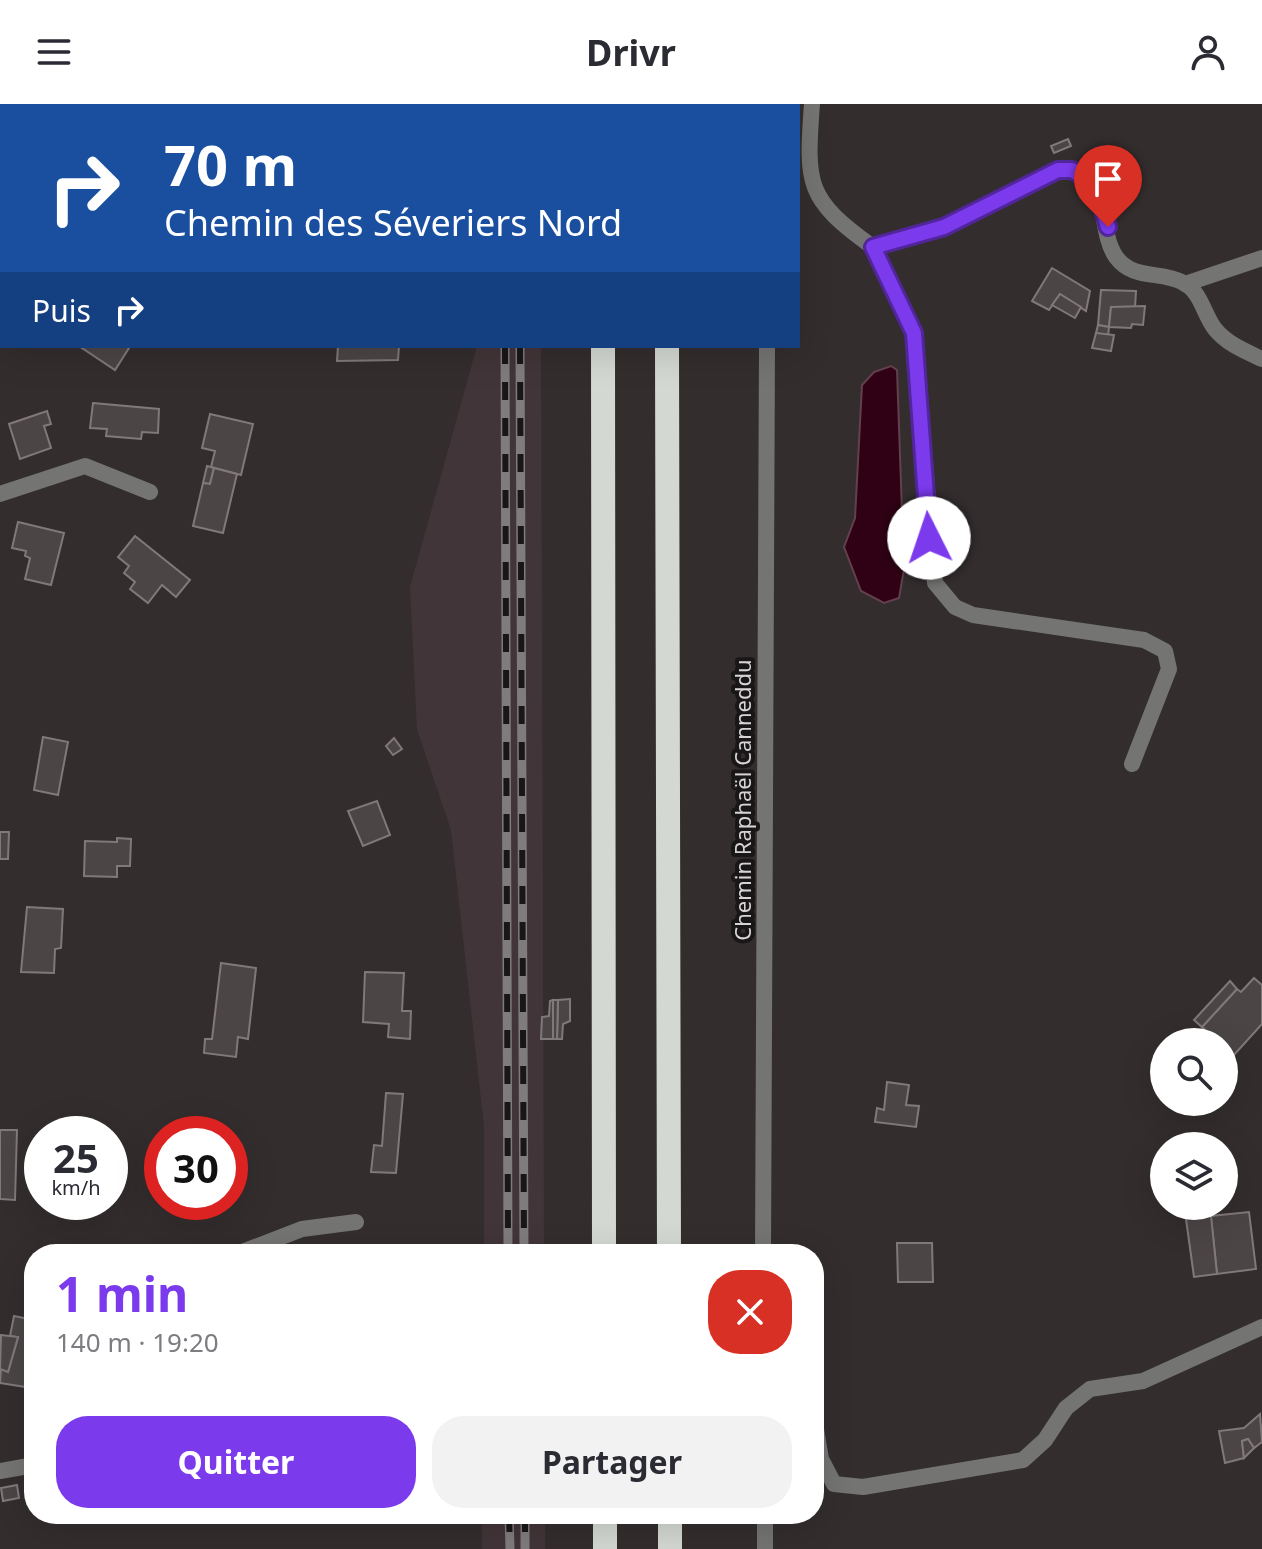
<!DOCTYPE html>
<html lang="fr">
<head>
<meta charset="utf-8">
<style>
	:root { --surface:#fff; --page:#f2f2f3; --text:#2b2b33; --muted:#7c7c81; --accent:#7c3aed }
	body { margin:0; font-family:"Noto Sans",sans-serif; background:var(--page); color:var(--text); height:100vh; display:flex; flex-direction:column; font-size:30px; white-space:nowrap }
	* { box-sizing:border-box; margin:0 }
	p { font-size:26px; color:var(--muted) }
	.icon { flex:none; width:44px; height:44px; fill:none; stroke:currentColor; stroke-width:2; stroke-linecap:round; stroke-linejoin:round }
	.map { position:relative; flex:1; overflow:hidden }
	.side { position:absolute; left:24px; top:1140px; width:800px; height:280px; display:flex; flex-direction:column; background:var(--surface); border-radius:32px; box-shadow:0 8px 32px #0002 }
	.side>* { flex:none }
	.top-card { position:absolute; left:0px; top:0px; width:800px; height:244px; box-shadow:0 8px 32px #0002; background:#1a4fa0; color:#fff; overflow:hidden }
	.buttons { position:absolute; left:1150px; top:924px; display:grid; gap:16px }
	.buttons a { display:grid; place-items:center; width:88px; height:88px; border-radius:50%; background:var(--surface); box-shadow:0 8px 32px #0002; font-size:40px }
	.speed { position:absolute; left:24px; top:1012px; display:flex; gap:16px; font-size:40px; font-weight:700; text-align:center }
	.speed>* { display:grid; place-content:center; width:104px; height:104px; border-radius:50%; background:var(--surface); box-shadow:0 8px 32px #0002; line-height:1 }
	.speed small { font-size:20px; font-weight:400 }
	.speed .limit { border:12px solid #d22; background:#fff; color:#111 }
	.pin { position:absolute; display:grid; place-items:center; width:68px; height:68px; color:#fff; margin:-82px -34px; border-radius:50% 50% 50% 0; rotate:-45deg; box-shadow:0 0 8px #0007 }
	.pin .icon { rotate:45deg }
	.me { position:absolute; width:88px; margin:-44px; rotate:356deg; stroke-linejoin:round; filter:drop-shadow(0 0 6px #0008) }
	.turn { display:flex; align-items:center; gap:28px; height:168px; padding:0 32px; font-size:36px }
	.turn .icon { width:104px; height:104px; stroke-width:2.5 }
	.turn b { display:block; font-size:56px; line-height:68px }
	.then { display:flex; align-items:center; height:76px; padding:0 32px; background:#0003; gap:16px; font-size:30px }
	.round { display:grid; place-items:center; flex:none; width:84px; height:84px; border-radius:32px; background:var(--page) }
	.head { display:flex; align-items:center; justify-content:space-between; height:136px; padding:0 32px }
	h1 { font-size:48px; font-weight:700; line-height:60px; color:var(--accent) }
	.button { display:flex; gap:16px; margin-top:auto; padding:16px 32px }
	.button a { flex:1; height:92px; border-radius:32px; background:var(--accent); color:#fff; font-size:32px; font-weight:700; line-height:92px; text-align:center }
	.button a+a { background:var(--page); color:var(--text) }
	header { display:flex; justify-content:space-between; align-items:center; height:104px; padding:0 32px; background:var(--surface); font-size:36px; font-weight:700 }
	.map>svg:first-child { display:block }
	.built { fill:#423539 }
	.water { fill:#300114; stroke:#62404e; stroke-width:2 }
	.building { fill:#4b4546; stroke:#80797b; stroke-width:2 }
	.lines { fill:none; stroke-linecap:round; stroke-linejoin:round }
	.lane { stroke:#747573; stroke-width:16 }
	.street { stroke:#747573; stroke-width:16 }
	.highway { stroke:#d4d8d2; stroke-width:24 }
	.rail-casing { stroke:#807b7c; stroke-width:9 }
	.rail { stroke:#191617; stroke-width:6; stroke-dasharray:18; stroke-linecap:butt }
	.route-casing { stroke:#51269a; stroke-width:20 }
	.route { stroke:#7c3aed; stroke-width:14 }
	.labels { text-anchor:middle; stroke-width:8; stroke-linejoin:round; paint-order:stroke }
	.street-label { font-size:22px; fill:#d8d4d5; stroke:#191617 }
</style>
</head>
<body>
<header><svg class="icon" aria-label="menu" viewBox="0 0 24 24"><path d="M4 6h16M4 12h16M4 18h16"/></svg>Drivr<svg class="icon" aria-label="person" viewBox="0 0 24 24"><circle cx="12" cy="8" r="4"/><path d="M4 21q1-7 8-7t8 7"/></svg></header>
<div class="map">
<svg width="1262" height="1445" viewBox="0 0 1262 1445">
	<rect width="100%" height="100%" fill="#332d2e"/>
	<!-- built -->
	<g class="built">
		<polygon points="477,242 541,242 544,1150 484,1150 484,1022 451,726 417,625 410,483"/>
		<rect x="482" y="1410" width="63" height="35"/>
	</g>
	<!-- water -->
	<polygon class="water" points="891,262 897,266 904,465 899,494 884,499 861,487 844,443 855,414 862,281 874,268"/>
	<!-- building -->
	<g class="building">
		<polygon points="1068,35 1071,42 1054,49 1051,42"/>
		<polygon points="1052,164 1090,187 1086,207 1060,190 1049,206 1032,197"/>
		<polygon points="1101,186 1136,187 1135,204 1111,203 1109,223 1098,221"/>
		<polygon points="1060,190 1081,203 1075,214 1052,201"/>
		<polygon points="1145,202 1143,221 1132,220 1131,224 1109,223 1111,203"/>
		<polygon points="1098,221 1109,223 1108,232 1096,229"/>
		<polygon points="1096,229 1114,231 1111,247 1092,244"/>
		<polygon points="79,242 126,242 129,244 115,266"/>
		<polygon points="338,242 399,242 398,256 337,257"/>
		<polygon points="93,299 159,305 158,329 142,328 141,335 106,332 107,325 90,324"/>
		<polygon points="47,307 51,320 44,322 51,344 20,355 9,320"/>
		<polygon points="210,310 253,320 241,371 211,363 215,347 202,344"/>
		<polygon points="207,362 214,364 210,380 203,379"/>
		<polygon points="214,364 237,370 223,429 193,422 203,379 210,380"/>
		<polygon points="18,418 64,429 51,481 25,475 30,454 25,452 26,447 12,444"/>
		<polygon points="135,432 190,476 176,493 162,481 148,499 130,485 135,478 124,469 129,462 118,453"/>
		<polygon points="43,633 68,638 58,691 34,686"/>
		<polygon points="394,634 402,645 393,651 386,642"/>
		<polygon points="377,697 390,731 363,742 348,707"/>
		<polygon points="0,728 9,728 8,755 0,755"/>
		<polygon points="117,734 131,735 130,762 117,762 117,773 84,772 85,737 117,738"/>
		<polygon points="27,803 63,805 61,844 55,845 54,869 21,868"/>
		<polygon points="221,859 256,864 248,935 238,933 236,953 204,949 205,935 212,935"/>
		<polygon points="365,868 404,869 402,907 411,907 410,935 388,933 389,920 363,918"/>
		<polygon points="1254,874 1262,881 1262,920 1234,951 1224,938 1219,938 1202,923 1237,885 1241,888"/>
		<polygon points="1230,877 1237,885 1202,923 1194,916"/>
		<polygon points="570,895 570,917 563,920 562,935 557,935 558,896"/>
		<polygon points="553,896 558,896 557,935 553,935"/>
		<polygon points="553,896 553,935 541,935 542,913 549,912 550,897"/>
		<polygon points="887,978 909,981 906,1001 919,1002 916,1023 875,1018 877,1004 884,1006"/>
		<polygon points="386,989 403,990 396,1069 371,1068 374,1041 382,1042"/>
		<polygon points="0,1026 17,1026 15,1096 0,1095"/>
		<polygon points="1249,1108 1256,1165 1217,1170 1211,1112"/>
		<polygon points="1211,1112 1217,1170 1194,1173 1186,1115"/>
		<polygon points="897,1139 932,1139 933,1178 898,1178"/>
		<polygon points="14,1212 34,1216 32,1284 0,1279 1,1265 8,1268 18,1233 10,1232"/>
		<polygon points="1,1231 18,1233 8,1268 0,1265"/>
		<polygon points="1260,1310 1262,1338 1254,1344 1248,1335 1242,1337 1244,1354 1225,1359 1219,1327 1244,1324"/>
		<polygon points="1248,1335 1254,1344 1244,1354 1242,1337"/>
		<polygon points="17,1381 19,1394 3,1397 1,1384"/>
	</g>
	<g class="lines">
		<!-- lane -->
		<g class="lane">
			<polyline points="1185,180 1262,154"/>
			<polyline points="0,390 85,362 150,388"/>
		</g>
		<!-- street -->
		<g class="street">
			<polyline points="5,0 5,2"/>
			<path d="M812,0C806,81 806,95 873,143L944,123L1058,66H1072L1096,81C1105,102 1103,135 1116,153C1134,177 1160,166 1184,179C1201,188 1204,211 1215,225C1227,240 1245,247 1262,255"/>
			<polyline points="768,2 768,0"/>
			<polyline points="873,143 914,229 935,479 955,503 973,511 1144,536 1165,547 1169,565 1132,660"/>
			<polyline points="0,171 2,168"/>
			<polyline points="237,1150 302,1125 356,1118"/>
			<polyline points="763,1150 767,242"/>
			<polyline points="814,1313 821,1355 834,1380 863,1383 1023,1356 1045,1336 1066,1304 1090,1285 1143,1277 1262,1223"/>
			<polyline points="0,1367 34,1361"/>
			<polyline points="765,1410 765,1445"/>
		</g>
		<!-- highway -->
		<g class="highway">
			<polyline points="603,0 603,2"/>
			<polyline points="666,0 666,2"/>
			<polyline points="603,242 604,1150"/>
			<polyline points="667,242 669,1150"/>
			<polyline points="605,1410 605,1445"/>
			<polyline points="670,1410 670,1445"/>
		</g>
		<!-- rail casing -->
		<g class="rail-casing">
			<g id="rail">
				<polyline points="504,0 504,2"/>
				<polyline points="520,0 520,2"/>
				<polyline points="505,242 508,1150"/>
				<polyline points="520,242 524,1150"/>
				<polyline points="509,1410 510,1445"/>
				<polyline points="525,1410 525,1445"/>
			</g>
		</g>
		<!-- rail -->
		<use href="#rail" class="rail"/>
	</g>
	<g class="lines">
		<!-- route casing -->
		<g class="route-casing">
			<polyline id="route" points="929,434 914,229 873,143 944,123 1058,66 1072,66 1096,81 1108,123"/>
		</g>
		<!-- route -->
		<use href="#route" class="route"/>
	</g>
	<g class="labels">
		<!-- street labels -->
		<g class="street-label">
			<text transform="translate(743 696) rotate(-90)" y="8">Chemin Raphaël Canneddu</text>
		</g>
	</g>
</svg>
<div class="buttons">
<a><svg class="icon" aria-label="search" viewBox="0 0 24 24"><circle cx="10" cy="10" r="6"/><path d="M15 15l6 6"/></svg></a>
<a><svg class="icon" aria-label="layers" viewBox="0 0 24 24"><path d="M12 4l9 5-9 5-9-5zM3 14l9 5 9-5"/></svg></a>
</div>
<div class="speed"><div>25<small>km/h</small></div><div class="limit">30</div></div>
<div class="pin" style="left:1108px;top:123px;background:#d93025"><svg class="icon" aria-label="arrive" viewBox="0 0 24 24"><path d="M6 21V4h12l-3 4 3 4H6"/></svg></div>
<svg class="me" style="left:929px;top:434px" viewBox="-20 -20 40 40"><circle r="19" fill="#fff"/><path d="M0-13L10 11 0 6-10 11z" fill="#7c3aed"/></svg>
<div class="top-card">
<div class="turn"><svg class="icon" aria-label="right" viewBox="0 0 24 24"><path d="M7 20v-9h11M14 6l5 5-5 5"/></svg><div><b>70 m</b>Chemin des Séveriers Nord</div></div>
<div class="then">Puis<svg class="icon" aria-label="right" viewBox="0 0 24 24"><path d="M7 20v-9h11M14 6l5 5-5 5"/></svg></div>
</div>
<section class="side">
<div class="head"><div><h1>1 min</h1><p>140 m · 19:20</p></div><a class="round" style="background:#d93025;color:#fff"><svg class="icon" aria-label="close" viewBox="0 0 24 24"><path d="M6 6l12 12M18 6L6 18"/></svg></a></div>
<div class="button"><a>Quitter</a><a>Partager</a></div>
</section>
</div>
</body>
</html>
